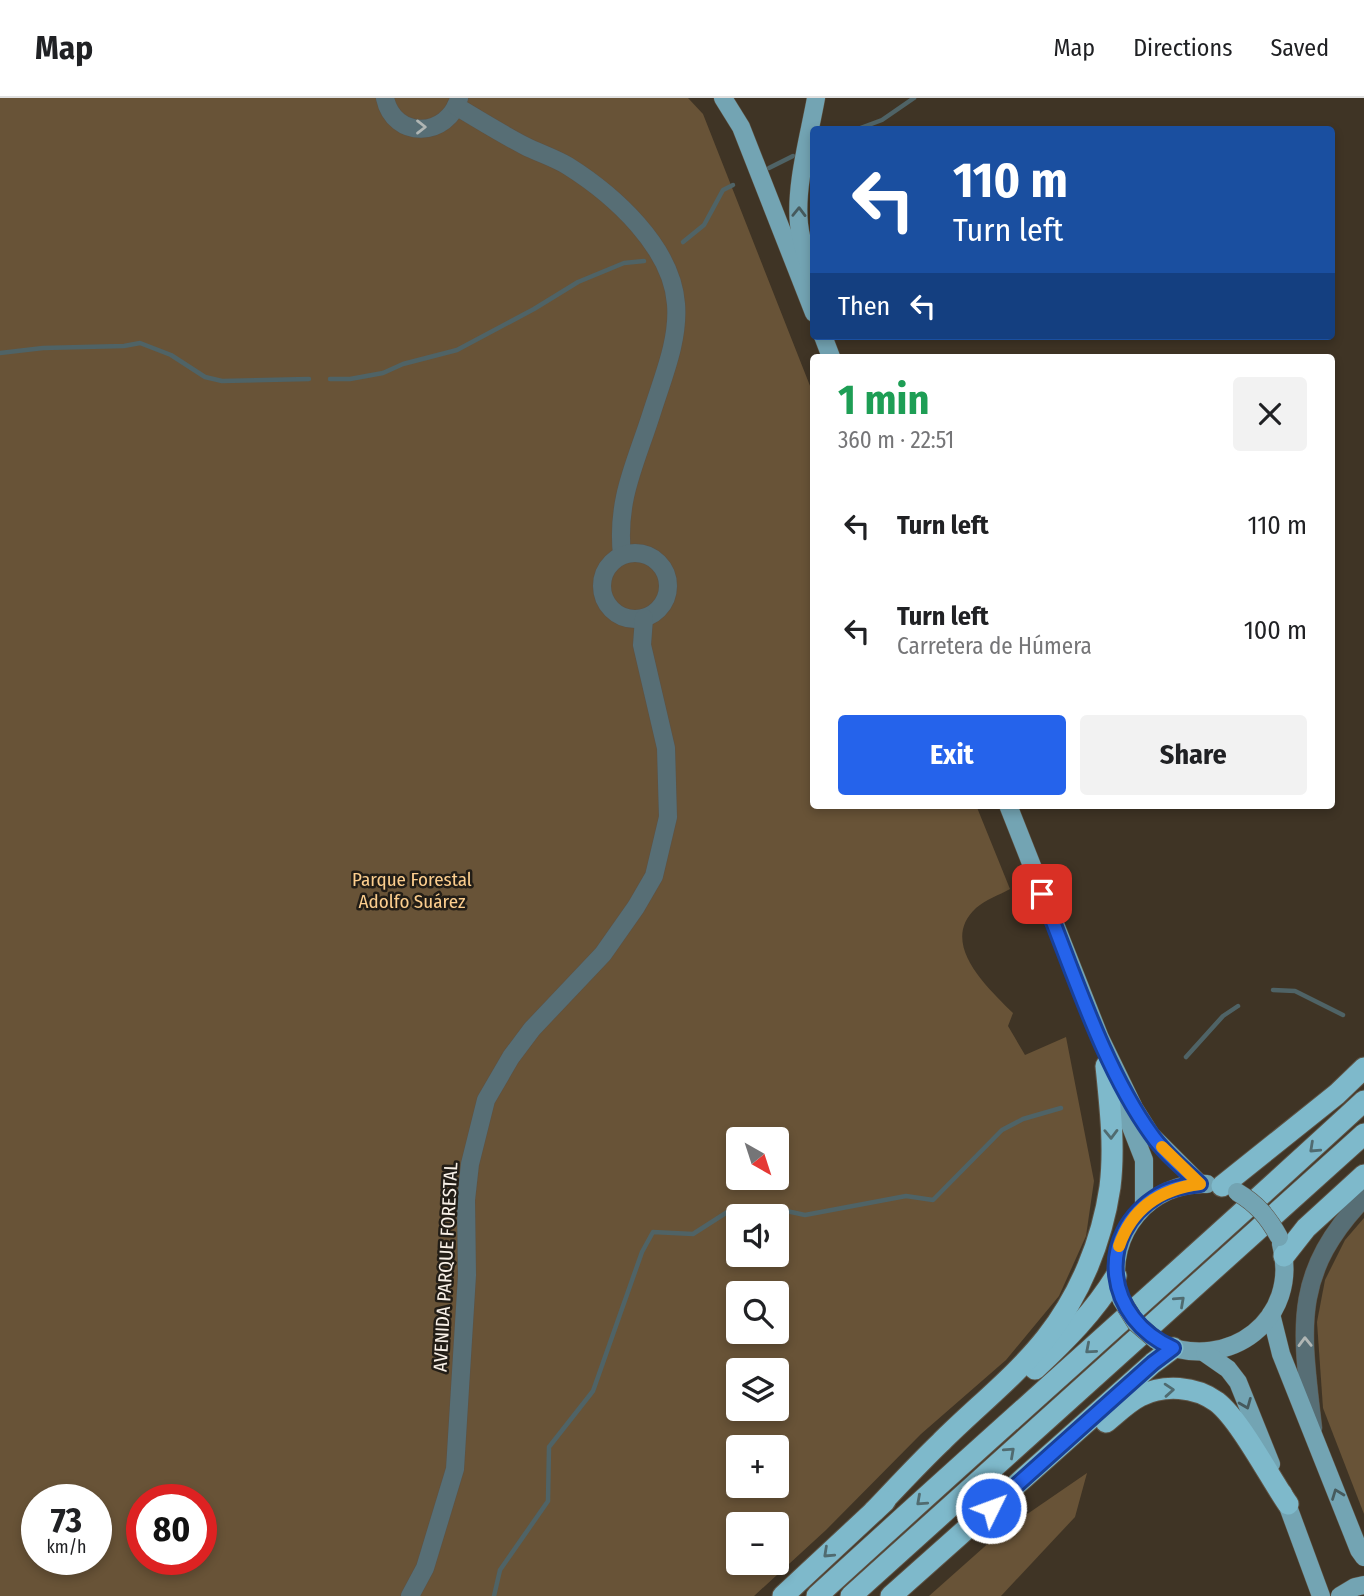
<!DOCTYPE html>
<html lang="en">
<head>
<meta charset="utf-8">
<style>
	:root { --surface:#fff; --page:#f2f2f2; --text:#202124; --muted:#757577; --line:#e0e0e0; --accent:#2563eb }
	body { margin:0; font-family:"Fira Sans Condensed",sans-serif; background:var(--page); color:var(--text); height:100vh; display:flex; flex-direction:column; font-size:26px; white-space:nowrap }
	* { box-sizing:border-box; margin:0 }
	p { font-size:23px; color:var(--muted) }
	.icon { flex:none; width:38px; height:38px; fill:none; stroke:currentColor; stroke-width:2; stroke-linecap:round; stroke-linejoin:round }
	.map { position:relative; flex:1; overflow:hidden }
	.side { position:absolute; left:810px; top:256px; width:525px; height:455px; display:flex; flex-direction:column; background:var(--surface); border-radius:7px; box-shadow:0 4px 10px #0003 }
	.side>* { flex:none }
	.banner { position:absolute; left:810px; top:28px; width:525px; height:214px; border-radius:7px; box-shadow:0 4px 10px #0003; background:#1a4fa0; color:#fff; overflow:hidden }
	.needle { width:46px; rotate:141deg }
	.tools { position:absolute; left:726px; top:1029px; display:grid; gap:14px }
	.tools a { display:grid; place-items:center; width:63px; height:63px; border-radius:7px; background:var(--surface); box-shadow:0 4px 10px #0003; font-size:35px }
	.speed { position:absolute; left:21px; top:1386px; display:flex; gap:14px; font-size:35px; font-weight:700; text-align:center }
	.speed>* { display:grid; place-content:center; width:91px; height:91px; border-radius:50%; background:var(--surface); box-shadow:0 4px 10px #0003; line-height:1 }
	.speed small { font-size:18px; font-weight:400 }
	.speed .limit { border:10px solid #d22; background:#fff; color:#111 }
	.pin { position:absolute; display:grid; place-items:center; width:60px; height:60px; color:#fff; margin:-30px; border-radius:14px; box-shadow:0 4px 10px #0006 }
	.me { position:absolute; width:77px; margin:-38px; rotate:48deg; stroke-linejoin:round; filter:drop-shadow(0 0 5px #0008) }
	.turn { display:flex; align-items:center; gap:24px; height:147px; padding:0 28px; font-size:32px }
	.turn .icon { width:91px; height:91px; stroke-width:2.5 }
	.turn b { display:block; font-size:49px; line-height:60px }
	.then { display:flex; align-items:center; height:66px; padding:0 28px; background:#0003; gap:14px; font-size:26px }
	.round { display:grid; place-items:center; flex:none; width:74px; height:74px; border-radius:7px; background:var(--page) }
	.overview { display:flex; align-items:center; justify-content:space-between; height:119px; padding:0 28px }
	h1 { font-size:42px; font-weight:700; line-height:52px; color:#1e9e55 }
	.action { display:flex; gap:14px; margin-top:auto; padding:14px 28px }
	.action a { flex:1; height:80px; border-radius:7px; background:var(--accent); color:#fff; font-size:28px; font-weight:700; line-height:80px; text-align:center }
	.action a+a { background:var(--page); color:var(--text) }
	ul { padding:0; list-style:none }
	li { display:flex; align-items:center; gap:21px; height:105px; padding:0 28px }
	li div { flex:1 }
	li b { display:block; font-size:26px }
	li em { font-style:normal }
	header { display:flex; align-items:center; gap:42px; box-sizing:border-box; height:98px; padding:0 35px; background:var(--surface); border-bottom:2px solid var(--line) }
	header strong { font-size:33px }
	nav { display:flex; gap:38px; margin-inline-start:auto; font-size:24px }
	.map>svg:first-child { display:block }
	.green { fill:#685337; fill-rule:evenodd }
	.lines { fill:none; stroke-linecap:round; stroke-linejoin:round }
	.stream { stroke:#4f6366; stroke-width:4.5 }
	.minor-casing { stroke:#5d5244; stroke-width:19 }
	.major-casing { stroke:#5d5244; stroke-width:19 }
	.highway-casing { stroke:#5d5244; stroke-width:23 }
	.minor { stroke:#576e75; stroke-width:18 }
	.major { stroke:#73a4b3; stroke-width:18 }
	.highway { stroke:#7eb9cb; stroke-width:21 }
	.major-bridge-casing { stroke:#5d5244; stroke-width:19; stroke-linecap:butt }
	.major-bridge { stroke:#73a4b3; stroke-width:18 }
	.oneway { stroke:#b0b6b4 }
	.oneway2 { stroke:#465a5d }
	.oneway3 { stroke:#506b70 }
	.route-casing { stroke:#184099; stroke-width:18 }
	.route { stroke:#2563eb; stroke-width:12 }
	.slow { stroke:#f59e0b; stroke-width:12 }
	.labels { text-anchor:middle; stroke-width:5; stroke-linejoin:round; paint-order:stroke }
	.park-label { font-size:19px; fill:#fcce8e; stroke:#221d16 }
	.street-label { font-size:19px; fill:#f9f1e8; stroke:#221d16 }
</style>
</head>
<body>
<header>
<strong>Map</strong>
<nav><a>Map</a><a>Directions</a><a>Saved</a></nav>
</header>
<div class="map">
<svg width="1364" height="1498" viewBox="0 0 1364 1498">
	<rect width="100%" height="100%" fill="#3f3425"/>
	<!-- green -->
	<g class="green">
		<path d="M0,0H688L703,16L814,298V707H976L1010,791C999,797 985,802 976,810C938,845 988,890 1013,915L1008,928L1025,957L1066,939L1094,1083L1086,1138L1059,1198L1006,1262L921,1336L826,1432L754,1498H0ZM738,1041H777V1080H738ZM738,1118H777V1157H738ZM738,1195H777V1234H738ZM738,1272H777V1311H738ZM738,1349H777V1388H738ZM37,1402H96V1461H37ZM142,1402H201V1461H142ZM738,1426H777V1465H738Z"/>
		<polygon points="1364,1120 1364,1416 1323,1310 1317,1224 1325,1182 1345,1142"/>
		<polygon points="1087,1375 1075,1419 1001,1498 929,1498 1001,1434"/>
	</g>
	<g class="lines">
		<!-- stream -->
		<g class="stream">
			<polyline points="855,32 882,22 914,0"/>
			<polyline points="769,70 793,58"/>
			<polyline points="683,144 704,127 723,92 733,87"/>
			<polyline points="0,255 43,250 124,248 140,245 171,257 205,279 222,283 309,281"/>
			<polyline points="330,281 350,281 383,275 403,266 457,252 534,211 578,184 624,165 644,163"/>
			<polyline points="1273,892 1295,893 1343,917"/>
			<polyline points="1186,959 1223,918 1238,908"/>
			<polyline points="494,1498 500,1472 548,1403 549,1349 593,1293 642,1154 653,1134 693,1136 732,1111 768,1109 805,1117 906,1098 933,1102 1002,1032 1023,1021 1061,1010"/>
		</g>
		<!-- minor casing -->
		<g class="minor-casing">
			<g id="minor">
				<path d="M385,0C394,42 448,40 459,0"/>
				<path d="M456,8C479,22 502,36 525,48C539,55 555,60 568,68C614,97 672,149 676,206C679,242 663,279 652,314C636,365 616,401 622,457"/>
				<circle cx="635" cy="488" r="33"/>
				<path d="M1313,1330C1302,1233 1290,1177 1364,1100"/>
				<polyline points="410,1498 425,1470 455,1371 467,1177 466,1102 470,1066 486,1002 511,959 532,931 603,856 636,809 654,778 668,719 666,650 642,547 644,520"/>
			</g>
		</g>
		<!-- major casing -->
		<g class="major-casing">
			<g id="major">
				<polyline points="723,0 741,29 814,215"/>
				<path d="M814,180C807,162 801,145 799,126C795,88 809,39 816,0"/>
				<polyline points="823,238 831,259"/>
				<polyline points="1008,707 1100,940 1134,1010 1151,1037 1200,1086"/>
				<polyline points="1122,1006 1144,1062 1144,1107"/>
				<path d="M1118,1192C1106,1136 1150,1083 1207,1086"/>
				<polyline points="1271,1216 1281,1256 1359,1452 1364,1459"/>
				<path d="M1160,1245C1229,1275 1301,1221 1281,1146"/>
				<polyline points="1205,1255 1228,1271 1238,1284 1271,1366"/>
				<polyline points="1283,1395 1321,1498"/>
				<polyline points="1340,1498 1355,1489 1364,1487"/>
			</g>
		</g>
		<!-- highway casing -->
		<g class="highway-casing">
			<g id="highway">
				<polyline points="1222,1088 1337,996 1364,970"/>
				<polyline points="1284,1158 1306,1130 1364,1077"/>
				<path d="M1035,1271C1066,1242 1094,1214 1116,1178"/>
				<path d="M1106,1324C1116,1316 1128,1304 1140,1298C1164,1286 1195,1288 1217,1304C1240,1322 1270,1380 1288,1406"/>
				<path d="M874,1413C896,1390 918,1366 941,1344C976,1309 1016,1278 1046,1240C1080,1197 1102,1143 1110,1089C1115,1049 1110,1008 1106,968"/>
				<polyline points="783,1498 885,1403"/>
				<path d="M817,1498C998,1332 1183,1170 1364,1003"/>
				<polyline points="851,1498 1364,1036"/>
				<polyline points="891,1498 1153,1265 1173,1250"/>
			</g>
		</g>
		<!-- minor -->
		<use href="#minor" class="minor"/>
		<!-- major -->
		<use href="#major" class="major"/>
		<!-- highway -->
		<use href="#highway" class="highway"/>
		<!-- major-bridge casing -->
		<g class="major-bridge-casing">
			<g id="major-bridge">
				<path d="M1237,1094C1257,1106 1268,1119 1279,1139"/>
				<polyline points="1121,1201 1136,1225 1157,1243"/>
			</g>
		</g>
		<!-- major-bridge -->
		<use href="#major-bridge" class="major-bridge"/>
	</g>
	<!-- one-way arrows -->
	<defs><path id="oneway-chevron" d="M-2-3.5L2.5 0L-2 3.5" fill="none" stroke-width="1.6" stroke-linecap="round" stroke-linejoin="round" transform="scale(1.75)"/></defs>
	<g class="oneway">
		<use href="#oneway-chevron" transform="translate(421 29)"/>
		<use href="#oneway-chevron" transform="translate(1305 1244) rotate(-91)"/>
	</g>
	<g class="oneway2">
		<use href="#oneway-chevron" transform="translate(799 114) rotate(-89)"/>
		<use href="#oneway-chevron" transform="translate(1246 1306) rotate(68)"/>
		<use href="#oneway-chevron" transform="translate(1337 1396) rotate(-111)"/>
	</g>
	<g class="oneway3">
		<use href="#oneway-chevron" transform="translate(1111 1036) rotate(89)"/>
		<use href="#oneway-chevron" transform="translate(1314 1050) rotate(137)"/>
		<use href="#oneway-chevron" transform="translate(1180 1203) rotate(-42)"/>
		<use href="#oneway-chevron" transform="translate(1090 1251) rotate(139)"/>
		<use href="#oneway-chevron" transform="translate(1169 1292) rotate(-4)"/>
		<use href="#oneway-chevron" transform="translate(1010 1354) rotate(-42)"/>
		<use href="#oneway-chevron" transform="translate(921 1403) rotate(138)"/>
		<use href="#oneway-chevron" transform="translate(828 1455) rotate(137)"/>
	</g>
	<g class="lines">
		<!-- route casing -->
		<g class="route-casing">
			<path id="route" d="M991,1410L1153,1265L1173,1250C1106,1221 1093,1137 1159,1097C1171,1090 1185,1088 1200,1086C1183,1070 1164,1055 1151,1036C1103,969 1073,872 1042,796"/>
		</g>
		<!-- route -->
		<use href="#route" class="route"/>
		<!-- slow -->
		<path class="slow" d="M1119,1148C1132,1110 1160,1091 1200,1086L1162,1049"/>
	</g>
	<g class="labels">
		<!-- park labels -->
		<g class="park-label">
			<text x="412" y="788">Parque Forestal<tspan x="412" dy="22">Adolfo Suárez</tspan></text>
		</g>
		<!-- street labels -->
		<g class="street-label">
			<text transform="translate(445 1169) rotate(-87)" y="7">AVENIDA PARQUE FORESTAL</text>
		</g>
	</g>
</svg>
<div class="tools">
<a><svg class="needle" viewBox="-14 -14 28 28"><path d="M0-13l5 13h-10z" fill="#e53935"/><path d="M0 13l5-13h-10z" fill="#757577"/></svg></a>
<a><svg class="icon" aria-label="sound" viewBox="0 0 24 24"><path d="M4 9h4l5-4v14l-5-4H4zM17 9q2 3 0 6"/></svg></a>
<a><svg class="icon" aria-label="search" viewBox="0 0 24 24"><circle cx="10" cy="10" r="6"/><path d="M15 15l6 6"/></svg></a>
<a><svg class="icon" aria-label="layers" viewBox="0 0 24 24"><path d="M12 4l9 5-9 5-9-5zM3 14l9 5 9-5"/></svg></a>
<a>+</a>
<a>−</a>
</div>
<div class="speed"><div>73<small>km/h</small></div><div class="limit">80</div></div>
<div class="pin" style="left:1042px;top:796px;background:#d93025"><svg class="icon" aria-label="arrive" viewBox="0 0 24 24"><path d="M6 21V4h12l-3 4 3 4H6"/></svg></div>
<svg class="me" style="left:991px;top:1410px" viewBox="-20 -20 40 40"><circle r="17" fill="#2563eb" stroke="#fff" stroke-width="3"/><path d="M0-11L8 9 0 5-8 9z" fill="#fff"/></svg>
<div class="banner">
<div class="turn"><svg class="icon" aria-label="left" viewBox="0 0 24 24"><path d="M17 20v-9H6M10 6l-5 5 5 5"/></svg><div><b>110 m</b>Turn left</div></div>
<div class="then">Then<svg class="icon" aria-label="left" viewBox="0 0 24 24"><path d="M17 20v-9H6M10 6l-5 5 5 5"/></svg></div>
</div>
<section class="side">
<div class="overview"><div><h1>1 min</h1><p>360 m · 22:51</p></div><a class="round"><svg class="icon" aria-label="close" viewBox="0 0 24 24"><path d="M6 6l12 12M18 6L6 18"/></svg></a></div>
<ul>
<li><svg class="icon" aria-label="left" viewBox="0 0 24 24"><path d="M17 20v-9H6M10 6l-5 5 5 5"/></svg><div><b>Turn left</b></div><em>110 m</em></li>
<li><svg class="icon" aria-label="left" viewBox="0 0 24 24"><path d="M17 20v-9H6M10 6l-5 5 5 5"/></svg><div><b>Turn left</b><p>Carretera de Húmera</p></div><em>100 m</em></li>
</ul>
<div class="action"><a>Exit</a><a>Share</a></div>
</section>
</div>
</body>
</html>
